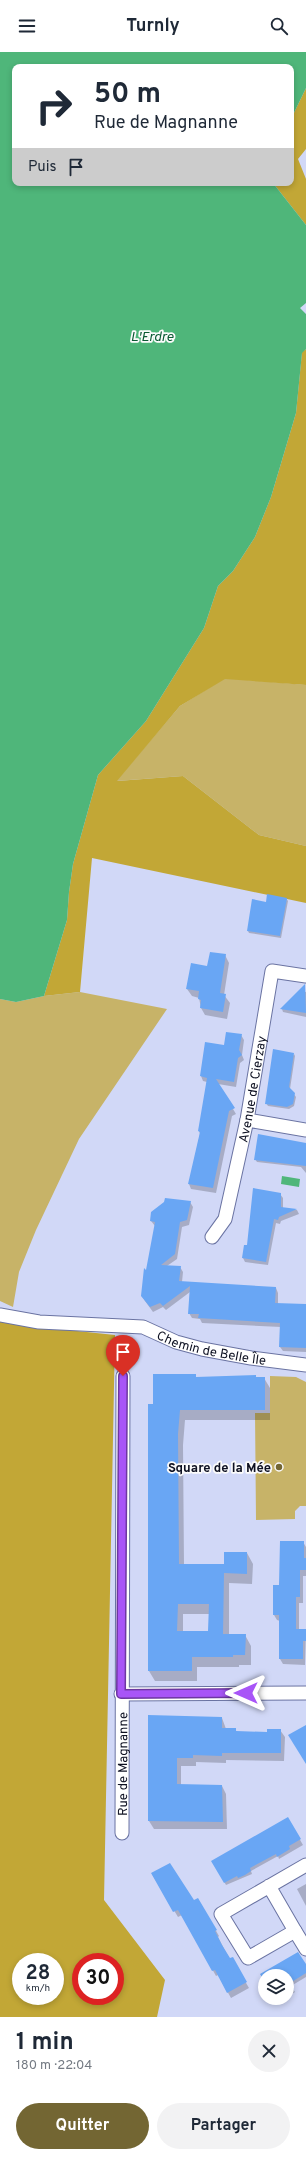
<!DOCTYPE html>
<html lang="fr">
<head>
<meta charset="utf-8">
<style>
	:root { --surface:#fff; --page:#f2f2f3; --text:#1f2937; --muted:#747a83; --accent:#736633 }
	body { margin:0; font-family:Overpass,sans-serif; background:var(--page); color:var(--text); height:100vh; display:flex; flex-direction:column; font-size:15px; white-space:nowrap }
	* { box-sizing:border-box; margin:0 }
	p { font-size:13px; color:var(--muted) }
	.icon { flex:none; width:22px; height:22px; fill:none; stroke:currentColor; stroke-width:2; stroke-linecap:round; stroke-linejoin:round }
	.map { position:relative; height:1965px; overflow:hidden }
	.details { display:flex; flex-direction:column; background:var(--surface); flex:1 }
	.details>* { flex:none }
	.guide { position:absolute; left:12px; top:12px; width:282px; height:122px; border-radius:8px; box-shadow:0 2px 6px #0003; background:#fff; color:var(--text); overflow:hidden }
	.controls { position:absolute; left:258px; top:1917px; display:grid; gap:8px }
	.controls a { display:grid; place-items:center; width:36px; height:36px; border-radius:50%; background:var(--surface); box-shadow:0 2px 6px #0003; font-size:20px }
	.speed { position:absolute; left:12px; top:1901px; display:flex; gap:8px; font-size:20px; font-weight:700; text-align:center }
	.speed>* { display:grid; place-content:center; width:52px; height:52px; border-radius:50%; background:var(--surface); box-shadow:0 2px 6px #0003; line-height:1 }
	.speed small { font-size:10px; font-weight:400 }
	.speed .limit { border:6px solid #d22; background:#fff; color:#111 }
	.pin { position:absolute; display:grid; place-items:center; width:34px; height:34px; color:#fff; margin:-41px -17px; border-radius:50% 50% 50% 0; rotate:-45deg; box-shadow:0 0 4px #0007 }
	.pin .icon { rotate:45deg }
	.me { position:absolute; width:44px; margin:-22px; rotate:270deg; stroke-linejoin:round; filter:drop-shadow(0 0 3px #0008) }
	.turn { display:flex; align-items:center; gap:14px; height:84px; padding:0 16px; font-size:18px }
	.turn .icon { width:52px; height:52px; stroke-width:2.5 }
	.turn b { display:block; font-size:28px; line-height:34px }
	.then { display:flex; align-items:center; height:38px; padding:0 16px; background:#0003; gap:8px; font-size:15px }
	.round { display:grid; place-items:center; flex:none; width:42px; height:42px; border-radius:21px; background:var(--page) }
	.headline { display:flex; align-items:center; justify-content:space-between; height:68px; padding:0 16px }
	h1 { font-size:24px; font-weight:700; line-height:30px }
	.button { display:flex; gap:8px; margin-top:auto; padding:8px 16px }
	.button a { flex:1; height:46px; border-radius:24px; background:var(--accent); color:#fff; font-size:16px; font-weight:700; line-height:46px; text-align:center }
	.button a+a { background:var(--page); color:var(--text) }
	header { display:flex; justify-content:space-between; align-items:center; height:52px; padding:0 16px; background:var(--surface); font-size:18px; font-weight:700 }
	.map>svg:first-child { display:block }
	.green { fill:#c7b368 }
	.forest { fill:#c2a736; fill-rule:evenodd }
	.water { fill:#4fb67a }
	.shadow { fill:#0003; fill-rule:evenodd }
	.building { fill:#69a6f4; fill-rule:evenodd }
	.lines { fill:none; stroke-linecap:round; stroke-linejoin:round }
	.street-casing { stroke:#6a73a2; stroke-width:15 }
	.street { stroke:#fff; stroke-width:13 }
	.route-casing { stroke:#6d37a1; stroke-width:10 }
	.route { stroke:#a855f7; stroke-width:7 }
	.poi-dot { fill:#736633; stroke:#fbfbfb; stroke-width:1.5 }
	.labels { text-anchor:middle; stroke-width:3.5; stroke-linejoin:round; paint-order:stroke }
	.street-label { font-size:13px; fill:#0e1122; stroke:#fbfbfb }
	.poi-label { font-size:13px; font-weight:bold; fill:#0e1122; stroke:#fbfbfb; text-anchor:end }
	.water-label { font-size:14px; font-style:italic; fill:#0b5a33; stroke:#fbfbfb }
</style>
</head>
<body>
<header><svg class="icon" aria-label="menu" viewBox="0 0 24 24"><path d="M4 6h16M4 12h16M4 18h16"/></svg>Turnly<svg class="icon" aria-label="search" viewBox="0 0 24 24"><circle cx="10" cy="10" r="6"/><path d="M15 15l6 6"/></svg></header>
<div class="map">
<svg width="306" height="1965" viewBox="0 0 306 1965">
	<rect width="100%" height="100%" fill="#d1d8f7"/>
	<!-- green -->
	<g class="green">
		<polygon points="225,626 306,633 306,794 259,783 183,724 116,729 180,654"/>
		<polygon points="80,940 167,957 79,1087 36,1178 19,1220 13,1255 0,1249 0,947 16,950 44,944"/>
		<polygon points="270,1324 296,1325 306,1330 306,1454 300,1454 295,1459 295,1467 256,1468 255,1361 270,1361"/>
	</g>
	<!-- forest -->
	<g class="forest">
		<polygon points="306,36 306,97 298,107 306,127 306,173 273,131 291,131 291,67"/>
		<polygon points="306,297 306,633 225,627 180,654 117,729 183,724 259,783 306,794 306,851 92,806 80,940 44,944 67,868 69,840 73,812 98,723 146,669 204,576 218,534 233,519 255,485 271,445 296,361 302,300"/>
		<path d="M0,1269L39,1275L115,1283L104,1848L165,1928L157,1965H0ZM21,1910H55V1944H21ZM81,1910H115V1944H81Z"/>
	</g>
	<!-- water -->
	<g class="water">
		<polygon points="0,0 306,0 306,36 291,67 291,15 15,15 15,131 273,131 306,173 306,251 300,256 306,262 306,297 302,301 296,361 271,445 255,485 233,519 218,534 204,576 146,669 98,723 73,812 69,840 67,868 44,944 16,950 0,947"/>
		<polygon points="282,1124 300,1127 299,1135 281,1132"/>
	</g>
	<!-- shadow -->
	<g class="shadow">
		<polygon points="286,846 288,849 281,886 249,881 248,879 267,851"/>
		<polygon points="225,903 229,911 224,943 230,951 227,967 205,963 201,956 199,946 192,944 187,937 208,915"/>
		<polygon points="299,939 306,940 306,965 283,960 282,957"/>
		<polygon points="241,983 244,988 242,1003 244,1008 240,1011 236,1035 218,1032 236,1062 232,1064 216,1141 191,1137 189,1132 200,1082 199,1079 207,1030 203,1029 201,1024 206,992 225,994"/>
		<polygon points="294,1002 295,1004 290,1037 296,1045 294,1054 289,1057 268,1054 266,1051"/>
		<polygon points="306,1092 306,1121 301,1115 257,1110 255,1107"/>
		<polygon points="280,1142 283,1146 283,1156 297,1158 299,1162 281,1169 280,1172 276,1171 268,1213 245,1210 243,1206 248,1194"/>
		<polygon points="190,1150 193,1155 189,1173 182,1175 177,1207 167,1214 180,1215 183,1220 182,1230 276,1236 278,1241 278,1252 306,1253 306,1300 283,1299 280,1295 281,1275 202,1271 200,1267 192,1266 189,1261 190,1240 166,1258 163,1255 153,1260 145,1249 142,1244 155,1174 151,1169"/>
		<path d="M195,1323L196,1326L255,1324L256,1326H264L270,1336V1368H185L183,1393L184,1513H225L247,1501L253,1512L252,1532L229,1531V1583H245L251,1594V1613H239V1615H197V1629H155L149,1619L154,1353ZM183,1562H210L209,1580H183Z"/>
		<polygon points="303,1490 306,1495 306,1524 303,1524 303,1551 299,1551 299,1578 306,1578 305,1613 283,1612 280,1607 280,1569 277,1568 274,1563 280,1534"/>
		<polygon points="149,1664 222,1666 226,1677 235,1677 237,1680 268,1681 280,1678 285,1685 284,1709 226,1708 226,1711 196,1710 196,1714 181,1714 181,1733 222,1734 226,1742 227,1777 154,1777 149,1769"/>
		<polygon points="288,1767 303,1793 279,1807 278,1804 251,1819 252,1822 226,1833 213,1809"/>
		<polygon points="152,1822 194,1850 198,1847 219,1884 218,1885 230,1908 232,1907 249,1936 231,1946 218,1923 216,1924 182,1863 178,1865"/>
		<polygon points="306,1832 306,1854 297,1837"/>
		<polygon points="306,1915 306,1925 291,1934 295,1940 287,1945 287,1924 265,1924 265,1928 261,1922"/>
	</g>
	<!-- building -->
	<g class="building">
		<polygon points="267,842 287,846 280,884 247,879 252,847 266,850"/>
		<polygon points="210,900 226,902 220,941 226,942 223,960 200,956 201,948 198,947 199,939 186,937 191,911 207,914"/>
		<polygon points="305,932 306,961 280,957"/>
		<polygon points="226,980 242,982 239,998 242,1003 238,1006 234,1030 216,1027 235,1056 229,1059 213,1136 188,1132 200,1080 198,1079 207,1026 200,1024 205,990 224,993"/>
		<polygon points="273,997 294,1001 289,1035 295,1041 293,1052 287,1055 265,1052"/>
		<polygon points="258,1082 306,1091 306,1114 254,1108"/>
		<polygon points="253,1136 281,1141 281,1155 297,1157 279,1165 278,1168 274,1167 266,1210 242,1206 244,1193 247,1193"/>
		<polygon points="165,1146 191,1149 187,1168 180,1170 175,1202 161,1213 181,1214 179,1229 276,1235 275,1251 306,1252 306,1296 279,1295 280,1271 198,1266 199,1262 188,1262 190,1234 163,1254 160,1251 150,1255 141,1244 144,1216 146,1218 155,1170 150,1169 151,1160 164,1150"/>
		<path d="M153,1322H196V1325L256,1323V1325H265V1358H180L178,1382L179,1512H224V1500H247V1522L224,1521L223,1582H246L245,1603H233V1605H192V1619H148V1352H153ZM178,1552H209L208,1579H177Z"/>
		<polygon points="280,1489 304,1489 304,1506 306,1506 306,1518 300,1518 300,1545 296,1545 296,1577 306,1577 306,1589 303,1589 303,1607 279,1607 279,1563 273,1563 273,1533 279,1533"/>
		<polygon points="148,1663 222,1665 222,1676 236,1676 236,1679 267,1680 267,1677 281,1677 281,1701 222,1701 222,1704 193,1703 193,1706 177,1706 177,1732 222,1733 223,1770 148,1769"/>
		<polygon points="306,1673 306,1712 288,1683"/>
		<polygon points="288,1765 301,1787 289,1794 290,1797 277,1805 276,1802 250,1816 251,1819 245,1823 238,1826 237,1824 224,1831 211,1809"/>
		<polygon points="170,1811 194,1848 198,1846 217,1878 215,1879 222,1893 230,1906 233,1905 247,1930 227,1941 215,1918 212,1919 178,1858 173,1860 151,1821"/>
		<polygon points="298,1900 306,1912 306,1921 290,1931 294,1937 287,1941 287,1924 265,1924 265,1930 260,1922"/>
	</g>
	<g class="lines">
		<!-- street casing -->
		<g class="street-casing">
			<g id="street">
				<polyline points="247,1068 306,1078"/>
				<path id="s1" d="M212,1185L225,1167L247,1068L272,919L306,924"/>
				<path id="s2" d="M0,1263L39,1270L143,1275L176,1290L202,1297L251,1306L306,1313"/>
				<polyline points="121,1642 306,1641"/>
				<path id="s3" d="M122,1781L123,1324"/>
				<polyline points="269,1834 295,1879 248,1906 221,1862 306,1813"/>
				<polyline points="295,1879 306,1897"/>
			</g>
		</g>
		<!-- street -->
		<use href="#street" class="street"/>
	</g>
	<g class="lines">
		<!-- route casing -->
		<g class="route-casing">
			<polyline id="route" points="123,1324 121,1642 246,1641"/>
		</g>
		<!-- route -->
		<use href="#route" class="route"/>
	</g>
	<!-- markers -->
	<circle class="poi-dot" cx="279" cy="1415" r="4"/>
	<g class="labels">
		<!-- street labels -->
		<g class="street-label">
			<text dy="5" stroke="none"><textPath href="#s1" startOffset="155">Avenue de Cierzay</textPath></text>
			<text dy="5" stroke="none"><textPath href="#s2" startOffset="216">Chemin de Belle Île</textPath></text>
			<text dy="5" stroke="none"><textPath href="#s3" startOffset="69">Rue de Magnanne</textPath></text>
		</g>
		<!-- poi labels -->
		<g class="poi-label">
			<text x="271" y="1420">Square de la Mée</text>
		</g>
		<!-- water labels -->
		<g class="water-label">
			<text x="152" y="289">L'Erdre</text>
		</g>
	</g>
</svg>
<div class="controls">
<a><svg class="icon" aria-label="layers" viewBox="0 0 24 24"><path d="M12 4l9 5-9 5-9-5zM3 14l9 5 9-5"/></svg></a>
</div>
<div class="speed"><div>28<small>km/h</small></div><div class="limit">30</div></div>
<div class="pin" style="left:123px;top:1324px;background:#d93025"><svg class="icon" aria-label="arrive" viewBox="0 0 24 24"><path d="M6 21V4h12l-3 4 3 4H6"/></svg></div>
<svg class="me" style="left:246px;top:1641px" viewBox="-20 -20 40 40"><path d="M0-17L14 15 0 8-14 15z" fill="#a855f7" stroke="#fff" stroke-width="4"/></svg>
<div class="guide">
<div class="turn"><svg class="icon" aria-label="right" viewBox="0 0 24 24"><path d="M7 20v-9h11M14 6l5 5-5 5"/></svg><div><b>50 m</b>Rue de Magnanne</div></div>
<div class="then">Puis<svg class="icon" aria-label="arrive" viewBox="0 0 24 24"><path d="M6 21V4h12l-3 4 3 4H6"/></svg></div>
</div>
</div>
<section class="details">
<div class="headline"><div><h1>1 min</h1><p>180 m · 22:04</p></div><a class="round"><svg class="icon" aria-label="close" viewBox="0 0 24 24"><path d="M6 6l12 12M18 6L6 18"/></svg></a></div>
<div class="button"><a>Quitter</a><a>Partager</a></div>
</section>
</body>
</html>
